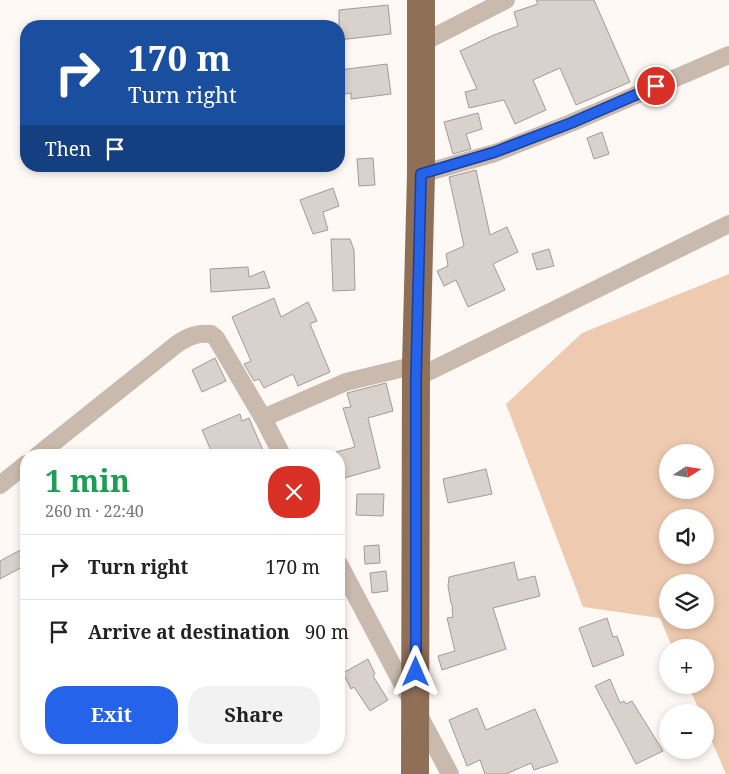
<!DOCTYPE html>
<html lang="en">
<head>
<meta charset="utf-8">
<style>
	:root { --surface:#fff; --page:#f2f2f2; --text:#222; --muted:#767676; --line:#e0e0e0; --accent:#2563eb }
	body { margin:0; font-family:"Noto Serif",serif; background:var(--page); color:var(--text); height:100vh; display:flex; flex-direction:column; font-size:19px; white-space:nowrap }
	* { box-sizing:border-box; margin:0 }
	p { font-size:16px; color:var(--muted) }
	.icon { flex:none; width:28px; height:28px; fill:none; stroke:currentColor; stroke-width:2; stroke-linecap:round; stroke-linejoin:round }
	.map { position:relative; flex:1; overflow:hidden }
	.sheet { position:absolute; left:20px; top:449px; width:325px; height:305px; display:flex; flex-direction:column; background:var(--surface); border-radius:20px; box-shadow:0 2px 8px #0003 }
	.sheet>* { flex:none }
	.top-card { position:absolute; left:20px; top:20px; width:325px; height:152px; border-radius:20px; box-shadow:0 2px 8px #0003; background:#1a4fa0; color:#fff; overflow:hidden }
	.needle { width:32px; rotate:78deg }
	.buttons { position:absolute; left:659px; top:444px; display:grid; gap:10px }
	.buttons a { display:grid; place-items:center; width:55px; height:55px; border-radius:50%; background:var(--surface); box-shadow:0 2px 8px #0003; font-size:25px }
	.pin { position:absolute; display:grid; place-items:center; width:42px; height:42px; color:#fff; margin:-21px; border:2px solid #fff; border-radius:50%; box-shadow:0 1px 5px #0007 }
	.me { position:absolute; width:55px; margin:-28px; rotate:0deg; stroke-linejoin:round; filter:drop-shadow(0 0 4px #0008) }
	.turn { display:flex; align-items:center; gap:18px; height:105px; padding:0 25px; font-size:22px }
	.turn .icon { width:65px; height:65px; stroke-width:2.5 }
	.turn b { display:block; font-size:35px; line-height:42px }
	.then { display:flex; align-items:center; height:48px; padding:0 25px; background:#0003; gap:10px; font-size:19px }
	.round { display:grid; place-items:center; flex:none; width:52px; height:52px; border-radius:20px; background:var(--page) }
	.headline { display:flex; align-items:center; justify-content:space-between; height:85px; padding:0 25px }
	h1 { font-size:30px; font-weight:700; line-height:38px; color:#1e9e55 }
	.cta { display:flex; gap:10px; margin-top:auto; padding:10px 25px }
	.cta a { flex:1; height:58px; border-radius:20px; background:var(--accent); color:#fff; font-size:20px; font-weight:700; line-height:58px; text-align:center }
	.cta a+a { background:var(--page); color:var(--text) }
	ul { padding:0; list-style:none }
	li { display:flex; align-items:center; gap:15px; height:65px; padding:0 25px; border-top:1px solid var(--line) }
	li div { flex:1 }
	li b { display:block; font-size:19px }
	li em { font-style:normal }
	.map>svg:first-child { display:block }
	.green { fill:#eecab0; fill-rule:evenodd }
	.building { fill:#d8d1cc; stroke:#a19a95 }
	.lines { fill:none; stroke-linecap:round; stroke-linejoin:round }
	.street { stroke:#cabaae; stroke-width:18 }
	.highway { stroke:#906f57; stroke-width:28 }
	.route-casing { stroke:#184099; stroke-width:12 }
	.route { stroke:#2563eb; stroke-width:9 }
</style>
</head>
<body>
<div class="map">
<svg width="729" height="774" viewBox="0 0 729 774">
	<rect width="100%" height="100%" fill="#fff9f5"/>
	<!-- green -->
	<path class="green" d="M729,274V774H726L705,725V712H700L688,685H705V648L672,647L660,618L583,607L506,404L582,333ZM668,452H705V490H668ZM668,518H705V555H668ZM668,582H705V620H668Z"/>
	<!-- building -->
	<g class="building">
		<polygon points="536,0 594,0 630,82 576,105 560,68 533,80 546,110 515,124 504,100 469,108 465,92 477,89 460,51 494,35 518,26 514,12 538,4"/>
		<polygon points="388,5 391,34 339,40 339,10"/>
		<polygon points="387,64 391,94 351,99 351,93 339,95 339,70"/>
		<polygon points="478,113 482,129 466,134 471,149 453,154 444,122"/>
		<polygon points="602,132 609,154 594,159 587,138"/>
		<polygon points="373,158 375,185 359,186 357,159"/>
		<polygon points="476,170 490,235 507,227 518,252 493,264 505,290 468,307 456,280 444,286 437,271 448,266 446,254 464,246 449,177"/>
		<polygon points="333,188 339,206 323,212 328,230 313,234 300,200"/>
		<polygon points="331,239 350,239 354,250 355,290 333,291"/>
		<polygon points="549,249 554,266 537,270 532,254"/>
		<polygon points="248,267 249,277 264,271 270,288 211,292 210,269"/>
		<polygon points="274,298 281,317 308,302 317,321 310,324 330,372 298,386 293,374 264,388 259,379 254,381 244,364 251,361 232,317"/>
		<polygon points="215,358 226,381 202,392 192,370"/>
		<polygon points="386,383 393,411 368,418 380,468 344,478 339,460 339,455 337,455 336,452 355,447 343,408 351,407 347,393"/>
		<polygon points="240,414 242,421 249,418 265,455 213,455 202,430"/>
		<polygon points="486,469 492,494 448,503 443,479"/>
		<polygon points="357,494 384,494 383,516 356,515"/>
		<polygon points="379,545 380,563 365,564 364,546"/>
		<polygon points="26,547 26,565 0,579 0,561"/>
		<polygon points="514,562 518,580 535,576 540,596 493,608 506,649 442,670 438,656 455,651 447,618 453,617 452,609 453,608 451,603 448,586 449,577"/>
		<polygon points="386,571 388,591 372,593 370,573"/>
		<polygon points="607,618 613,637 617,636 624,655 593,667 579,628"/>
		<polygon points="368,659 375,674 373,676 388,700 370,711 354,687 351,689 343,673"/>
		<polygon points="610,679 620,703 624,701 626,704 632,701 663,751 636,764 595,686"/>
		<polygon points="477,708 486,730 535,709 558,762 534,770 531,763 506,774 485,774 480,760 467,766 449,720"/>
	</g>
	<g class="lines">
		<!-- street -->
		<g class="street">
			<polyline points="420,44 506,0"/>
			<polyline points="421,174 495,153 571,123 729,55"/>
			<polyline points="416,378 729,224"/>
			<polyline points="263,418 346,382 416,365"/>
			<path d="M38,455L177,344C189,336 197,333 211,334L216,338L263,418L282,455"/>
			<polyline points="0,485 26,464"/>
			<polyline points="339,564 450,774"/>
		</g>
		<!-- highway -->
		<polyline class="highway" points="415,774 416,365 421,174 421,0"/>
	</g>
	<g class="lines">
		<!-- route casing -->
		<g class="route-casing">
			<polyline id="route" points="416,672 416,378 421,174 495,152 571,123 656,86"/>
		</g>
		<!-- route -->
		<use href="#route" class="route"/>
	</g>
</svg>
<div class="buttons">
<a><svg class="needle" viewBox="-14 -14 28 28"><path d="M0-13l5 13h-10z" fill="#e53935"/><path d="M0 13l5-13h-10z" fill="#767676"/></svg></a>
<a><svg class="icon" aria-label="sound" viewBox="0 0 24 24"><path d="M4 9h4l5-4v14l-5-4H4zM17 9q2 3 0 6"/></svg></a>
<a><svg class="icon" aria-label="layers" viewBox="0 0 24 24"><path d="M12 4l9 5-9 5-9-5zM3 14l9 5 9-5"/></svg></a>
<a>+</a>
<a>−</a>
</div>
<div class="pin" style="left:656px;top:86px;background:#d93025"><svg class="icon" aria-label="arrive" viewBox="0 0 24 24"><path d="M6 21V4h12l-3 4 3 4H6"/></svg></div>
<svg class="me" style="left:416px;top:672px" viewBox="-20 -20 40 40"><path d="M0-17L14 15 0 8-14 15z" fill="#2563eb" stroke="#fff" stroke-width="4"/></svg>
<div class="top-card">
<div class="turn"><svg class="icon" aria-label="right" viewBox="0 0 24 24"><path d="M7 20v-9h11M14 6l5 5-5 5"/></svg><div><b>170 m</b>Turn right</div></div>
<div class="then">Then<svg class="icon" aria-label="arrive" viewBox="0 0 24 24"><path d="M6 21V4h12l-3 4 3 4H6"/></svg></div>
</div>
<section class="sheet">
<div class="headline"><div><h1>1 min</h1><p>260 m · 22:40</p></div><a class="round" style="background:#d93025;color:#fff"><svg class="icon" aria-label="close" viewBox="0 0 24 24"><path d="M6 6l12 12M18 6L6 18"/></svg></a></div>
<ul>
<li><svg class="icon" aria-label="right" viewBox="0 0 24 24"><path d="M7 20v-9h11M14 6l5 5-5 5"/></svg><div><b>Turn right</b></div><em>170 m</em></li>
<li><svg class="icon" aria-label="arrive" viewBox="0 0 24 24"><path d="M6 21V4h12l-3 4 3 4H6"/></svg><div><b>Arrive at destination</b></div><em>90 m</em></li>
</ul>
<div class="cta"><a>Exit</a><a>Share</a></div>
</section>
</div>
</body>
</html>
